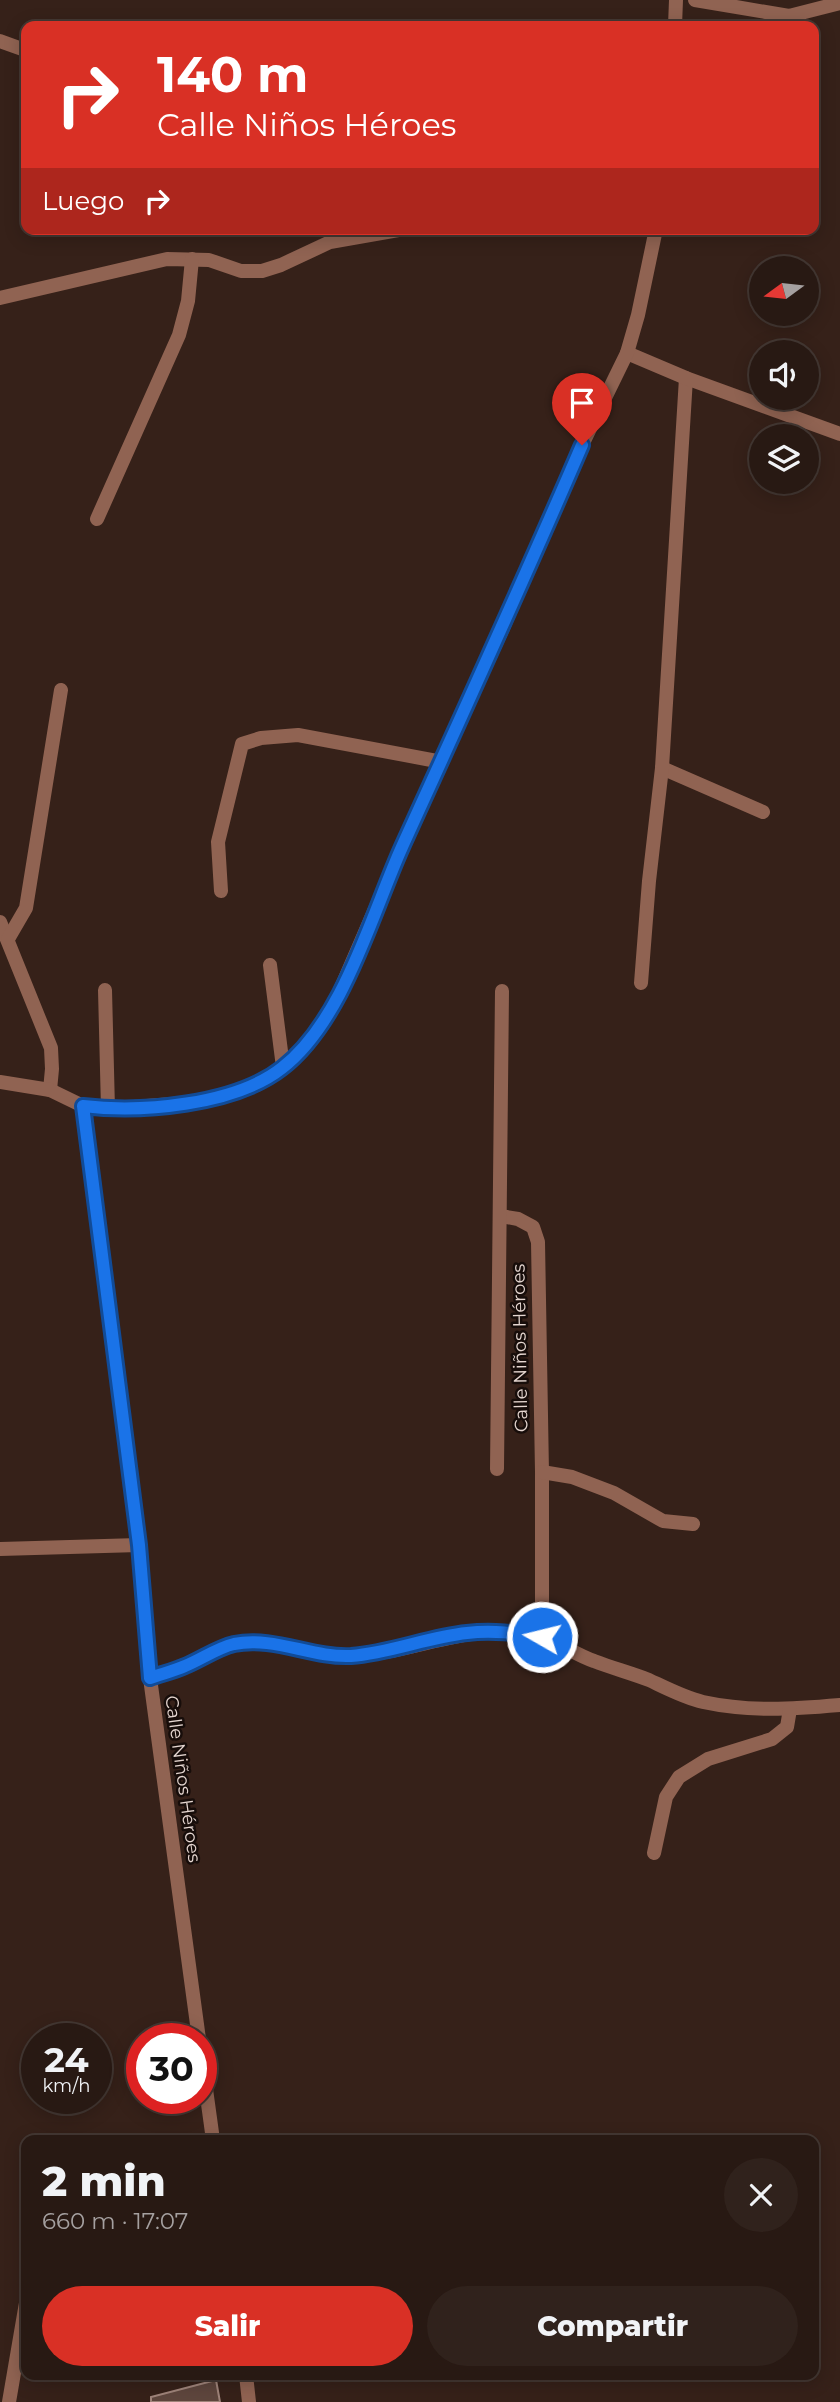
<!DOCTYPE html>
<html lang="es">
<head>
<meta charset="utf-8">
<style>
	:root { --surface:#281913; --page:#30221c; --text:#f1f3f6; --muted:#a5a0a0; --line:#443833; --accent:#d93025 }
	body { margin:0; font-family:Montserrat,sans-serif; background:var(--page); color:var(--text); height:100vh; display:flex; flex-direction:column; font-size:26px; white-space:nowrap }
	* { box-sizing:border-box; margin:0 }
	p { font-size:23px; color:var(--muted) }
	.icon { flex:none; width:38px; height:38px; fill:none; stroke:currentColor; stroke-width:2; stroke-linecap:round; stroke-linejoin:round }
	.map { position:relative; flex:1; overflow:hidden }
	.side { position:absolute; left:21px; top:2135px; width:798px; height:245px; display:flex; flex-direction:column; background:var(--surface); border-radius:14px; box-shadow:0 4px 18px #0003,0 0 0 2px var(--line) }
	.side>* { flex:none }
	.guide { position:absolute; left:21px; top:21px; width:798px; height:214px; border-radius:14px; box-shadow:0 4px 18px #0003,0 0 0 2px var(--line); background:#d93025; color:#fff; overflow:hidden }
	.needle { width:46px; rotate:255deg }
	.controls { position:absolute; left:749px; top:256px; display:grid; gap:14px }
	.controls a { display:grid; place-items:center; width:70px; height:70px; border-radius:50%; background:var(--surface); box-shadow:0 4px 18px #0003,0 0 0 2px var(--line); font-size:35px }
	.speed { position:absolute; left:21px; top:2023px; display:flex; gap:14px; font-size:35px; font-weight:700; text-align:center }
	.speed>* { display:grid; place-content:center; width:91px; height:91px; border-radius:50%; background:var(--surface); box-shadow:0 4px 18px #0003,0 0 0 2px var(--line); line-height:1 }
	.speed small { font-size:18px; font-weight:400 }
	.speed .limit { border:10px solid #d22; background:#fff; color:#111 }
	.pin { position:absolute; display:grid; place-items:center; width:60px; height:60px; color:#fff; margin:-72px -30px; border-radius:50% 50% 50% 0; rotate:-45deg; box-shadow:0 0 7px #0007 }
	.pin .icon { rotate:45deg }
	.me { position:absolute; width:77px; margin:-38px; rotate:278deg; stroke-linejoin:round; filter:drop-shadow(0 0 5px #0008) }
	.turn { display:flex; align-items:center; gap:24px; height:147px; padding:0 21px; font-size:32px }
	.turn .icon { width:91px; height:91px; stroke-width:2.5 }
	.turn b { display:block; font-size:49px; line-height:60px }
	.then { display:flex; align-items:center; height:66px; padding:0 21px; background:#0003; gap:14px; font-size:26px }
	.round { display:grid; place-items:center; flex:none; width:74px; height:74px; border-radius:37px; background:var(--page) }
	.head { display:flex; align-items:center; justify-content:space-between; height:119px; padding:0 21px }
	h1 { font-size:42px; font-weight:800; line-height:52px }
	.primary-button { display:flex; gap:14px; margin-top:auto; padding:14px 21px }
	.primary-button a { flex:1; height:80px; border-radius:42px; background:var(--accent); color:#fff; font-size:28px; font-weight:800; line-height:80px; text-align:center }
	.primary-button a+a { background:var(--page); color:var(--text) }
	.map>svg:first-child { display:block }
	.building { fill:#5e463d; stroke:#9f847a; stroke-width:2 }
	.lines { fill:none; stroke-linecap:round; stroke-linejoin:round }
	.minor { stroke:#906352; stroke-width:14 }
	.tertiary { stroke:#906352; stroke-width:14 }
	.route-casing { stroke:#114b97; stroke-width:18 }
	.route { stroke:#1a73e8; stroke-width:12 }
	.labels { text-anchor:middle; stroke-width:5; stroke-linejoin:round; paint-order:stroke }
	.street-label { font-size:18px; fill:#e6d7d1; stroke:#170d0a }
</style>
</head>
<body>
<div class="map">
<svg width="840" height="2402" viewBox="0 0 840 2402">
	<rect width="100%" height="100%" fill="#362119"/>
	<!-- building -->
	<polygon class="building" points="216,2380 220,2402 151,2402 151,2397"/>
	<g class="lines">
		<!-- minor -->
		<g class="minor">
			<polyline points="695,0 789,16 840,3"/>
			<polyline points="0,41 22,49"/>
			<polyline points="0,298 167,259 209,260 241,271 262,271 281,265 330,242 404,229"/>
			<polyline points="97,519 179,335 188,301 192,259"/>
			<polyline points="662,768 763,812"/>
			<polyline points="221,891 218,842 242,744 261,738 298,735 442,762"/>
			<polyline points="0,922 51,1048 52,1069 50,1090"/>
			<polyline points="8,939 26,908 61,690"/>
			<polyline points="270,965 283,1067"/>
			<polyline points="641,983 649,881 662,768 686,378"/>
			<polyline points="105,990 108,1109"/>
			<polyline points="501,1216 518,1219 533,1227 538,1242 542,1472 542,1637"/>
			<polyline points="497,1469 502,991"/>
			<polyline points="542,1472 572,1477 614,1493 663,1521 693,1524"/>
			<polyline points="0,1549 139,1545"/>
			<path d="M150,1678C161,1674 174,1671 185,1666C201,1659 216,1649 233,1645C272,1635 310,1657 348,1656C414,1655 473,1618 541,1637C559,1642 576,1655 594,1661C612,1668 631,1673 649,1680C666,1688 685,1698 703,1702C749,1712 794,1709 840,1705"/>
			<polyline points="654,1853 666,1797 679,1777 708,1759 772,1739 787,1727 790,1709"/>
			<polyline points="9,2402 26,2303"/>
		</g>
		<!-- tertiary -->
		<g class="tertiary">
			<polyline points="675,26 676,0"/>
			<polyline points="627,353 686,378 840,434"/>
			<polyline points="0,1082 50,1090 83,1106 108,1109 185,1103 220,1098 257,1085 283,1067 308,1042 334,1004 401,849 503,628 582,445 627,353 638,315 656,229"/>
			<polyline points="83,1106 139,1545 150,1678 199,2039"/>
			<polyline points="201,2053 213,2140"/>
			<polyline points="246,2375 249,2402"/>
		</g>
	</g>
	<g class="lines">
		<!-- route casing -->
		<g class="route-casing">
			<path id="route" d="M542,1637C516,1633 492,1630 467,1633C428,1637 391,1653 351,1656C312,1658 274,1636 234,1644C217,1648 202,1659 185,1666C174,1671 161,1674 150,1678L139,1545L83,1106C141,1113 235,1105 282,1068C343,1021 371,916 402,847C463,713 524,580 582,445"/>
		</g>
		<!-- route -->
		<use href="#route" class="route"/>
	</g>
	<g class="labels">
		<!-- street labels -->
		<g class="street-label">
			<text transform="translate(520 1348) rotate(-91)" y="6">Calle Niños Héroes</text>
			<text transform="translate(183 1779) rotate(82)" y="6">Calle Niños Héroes</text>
		</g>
	</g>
</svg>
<div class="controls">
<a><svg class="needle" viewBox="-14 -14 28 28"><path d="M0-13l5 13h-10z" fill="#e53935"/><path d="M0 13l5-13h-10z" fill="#a5a0a0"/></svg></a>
<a><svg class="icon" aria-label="sound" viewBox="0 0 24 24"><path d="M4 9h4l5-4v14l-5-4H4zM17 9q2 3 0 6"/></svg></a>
<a><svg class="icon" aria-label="layers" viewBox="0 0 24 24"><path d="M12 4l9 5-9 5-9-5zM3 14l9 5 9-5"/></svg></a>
</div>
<div class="speed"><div>24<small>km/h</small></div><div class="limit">30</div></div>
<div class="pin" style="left:582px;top:445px;background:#d93025"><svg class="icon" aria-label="arrive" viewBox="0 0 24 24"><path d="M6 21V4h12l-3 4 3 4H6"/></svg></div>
<svg class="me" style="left:542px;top:1637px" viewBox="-20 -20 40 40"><circle r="17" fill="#1a73e8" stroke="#fff" stroke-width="3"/><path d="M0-11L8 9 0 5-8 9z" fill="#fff"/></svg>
<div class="guide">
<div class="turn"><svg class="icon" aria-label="right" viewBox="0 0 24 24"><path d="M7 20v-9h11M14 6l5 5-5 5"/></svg><div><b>140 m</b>Calle Niños Héroes</div></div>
<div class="then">Luego<svg class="icon" aria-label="right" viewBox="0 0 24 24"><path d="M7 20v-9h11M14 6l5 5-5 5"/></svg></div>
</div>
<section class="side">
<div class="head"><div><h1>2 min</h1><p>660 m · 17:07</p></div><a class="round"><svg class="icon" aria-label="close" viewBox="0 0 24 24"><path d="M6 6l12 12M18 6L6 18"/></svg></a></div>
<div class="primary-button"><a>Salir</a><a>Compartir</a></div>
</section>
</div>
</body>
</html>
